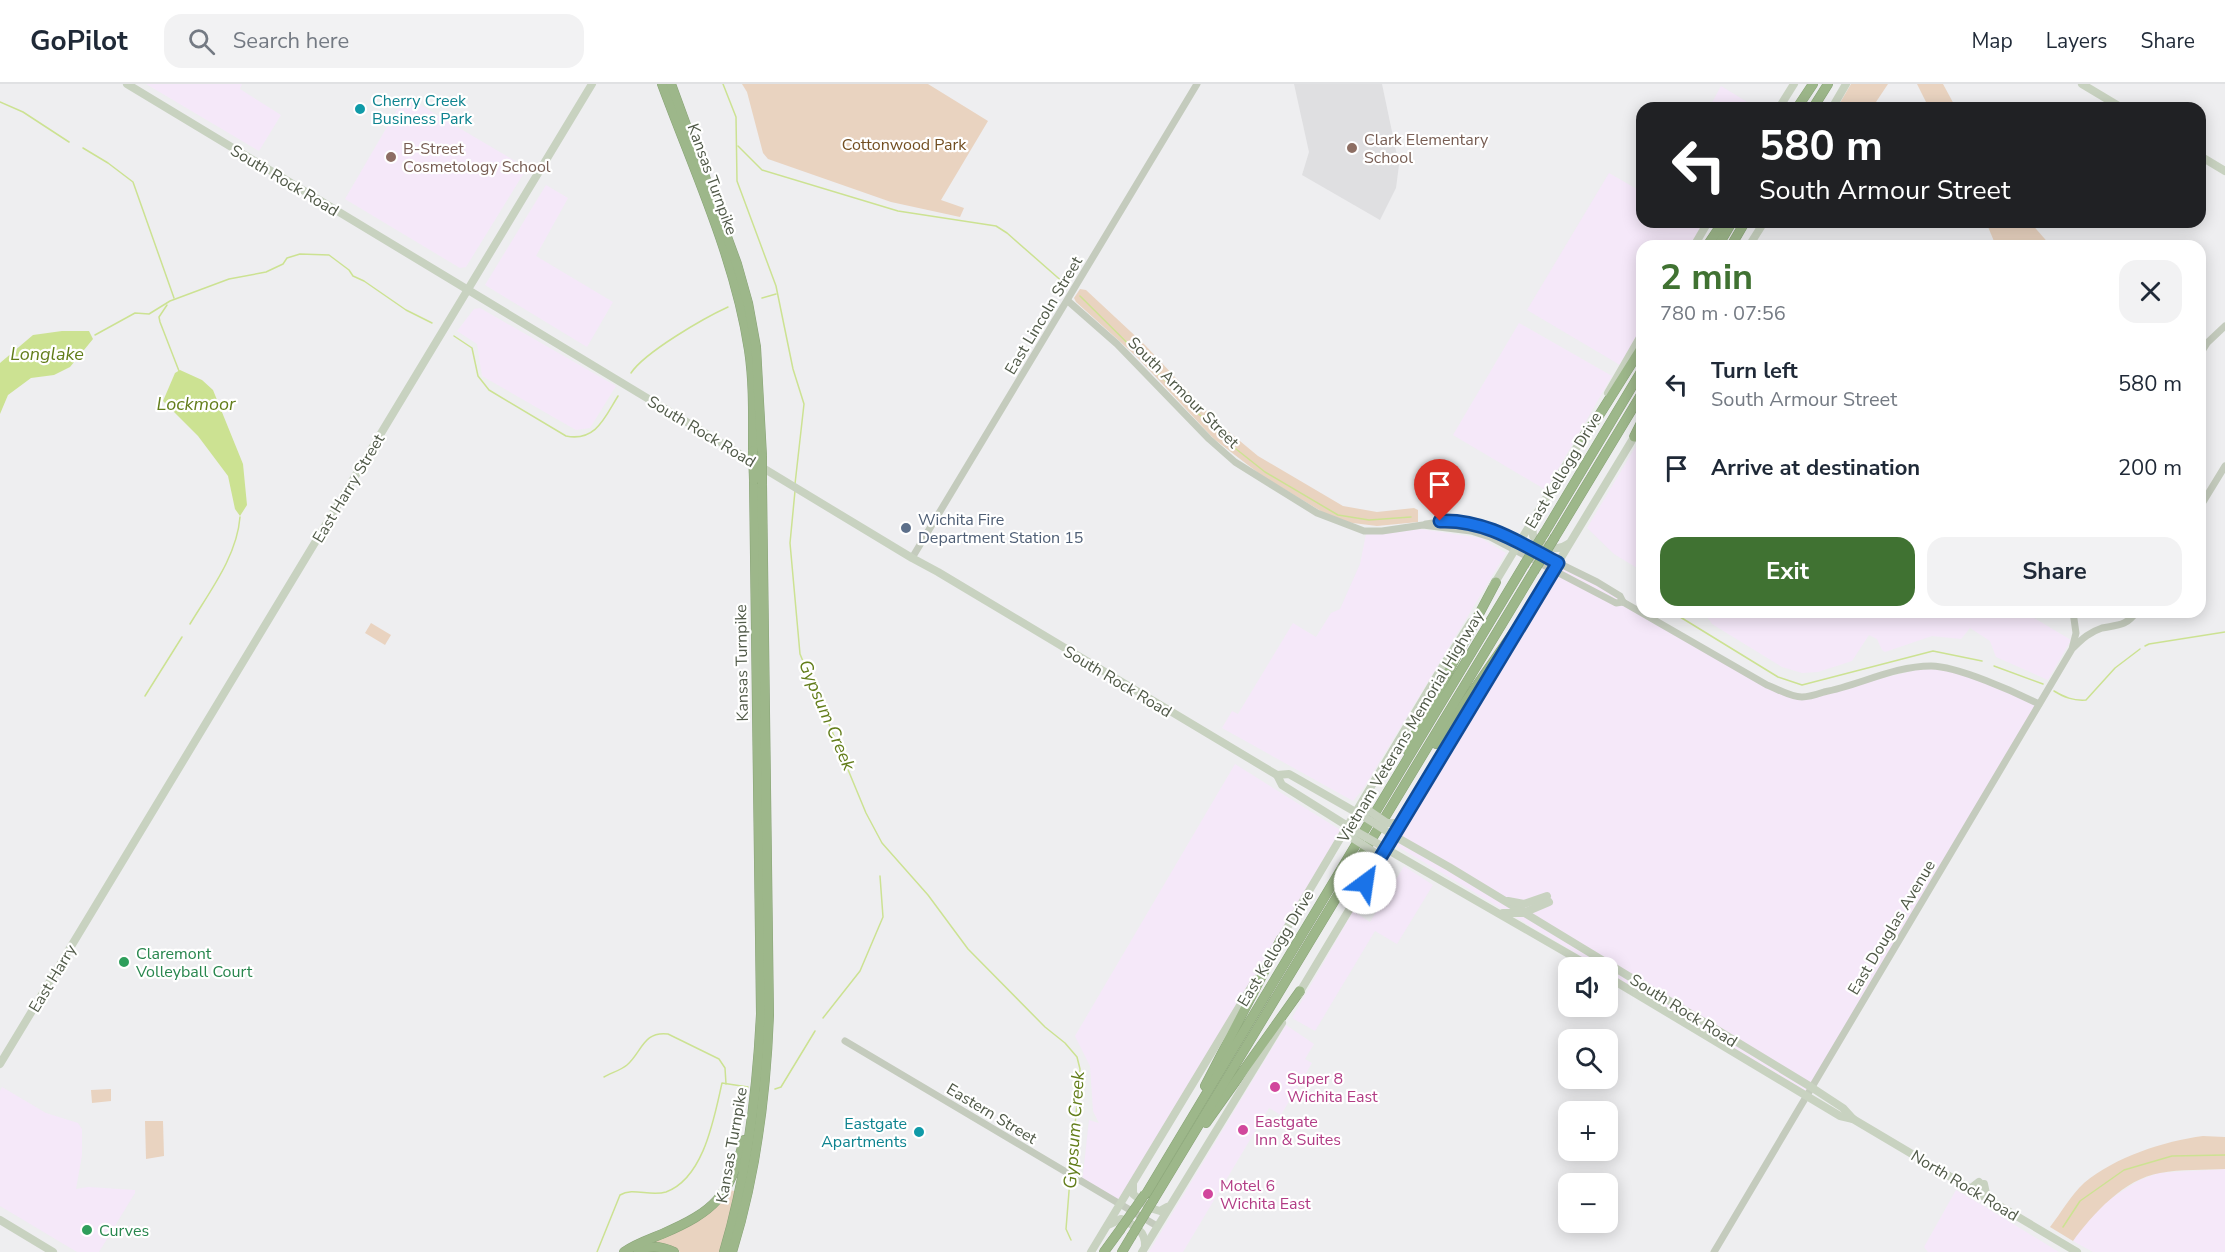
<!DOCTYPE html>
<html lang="en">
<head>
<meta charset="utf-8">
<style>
	:root { --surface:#fff; --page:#f2f2f3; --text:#1f2937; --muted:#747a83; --line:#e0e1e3; --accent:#407232 }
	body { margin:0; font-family:"Nunito Sans",sans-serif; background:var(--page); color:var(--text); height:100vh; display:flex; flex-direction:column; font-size:22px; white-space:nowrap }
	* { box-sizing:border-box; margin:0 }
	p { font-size:20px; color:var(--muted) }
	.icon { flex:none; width:33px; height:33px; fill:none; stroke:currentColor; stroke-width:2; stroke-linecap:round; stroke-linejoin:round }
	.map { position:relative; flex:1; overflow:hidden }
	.details { position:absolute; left:1636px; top:156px; width:570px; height:378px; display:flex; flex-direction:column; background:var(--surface); border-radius:18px; box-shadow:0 3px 15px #0003 }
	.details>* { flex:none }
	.banner { position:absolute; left:1636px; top:18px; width:570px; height:126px; border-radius:18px; box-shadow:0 3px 15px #0003; background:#202124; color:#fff; overflow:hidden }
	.tools { position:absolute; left:1558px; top:873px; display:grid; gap:12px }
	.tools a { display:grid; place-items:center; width:60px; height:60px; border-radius:12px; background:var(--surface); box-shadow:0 3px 15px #0003; font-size:30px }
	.pin { position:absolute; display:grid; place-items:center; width:51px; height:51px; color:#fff; margin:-62px -26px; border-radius:50% 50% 50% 0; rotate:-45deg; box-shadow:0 0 6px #0007 }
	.pin .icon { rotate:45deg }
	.me { position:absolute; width:66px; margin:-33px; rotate:31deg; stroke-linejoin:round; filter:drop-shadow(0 0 4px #0008) }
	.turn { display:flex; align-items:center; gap:21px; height:126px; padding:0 24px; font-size:27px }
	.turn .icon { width:78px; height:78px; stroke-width:2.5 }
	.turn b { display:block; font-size:42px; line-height:51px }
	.round { display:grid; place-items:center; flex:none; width:63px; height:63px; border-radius:18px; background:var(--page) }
	.headline { display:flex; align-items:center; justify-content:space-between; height:102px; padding:0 24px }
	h1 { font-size:36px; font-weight:700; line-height:45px; color:var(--accent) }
	.button { display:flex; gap:12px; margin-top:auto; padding:12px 24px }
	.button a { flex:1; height:69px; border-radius:18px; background:var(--accent); color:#fff; font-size:24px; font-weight:700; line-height:69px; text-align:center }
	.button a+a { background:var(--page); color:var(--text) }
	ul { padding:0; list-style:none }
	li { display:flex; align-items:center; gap:18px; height:84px; padding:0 24px }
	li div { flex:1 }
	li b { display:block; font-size:22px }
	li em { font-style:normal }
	header { display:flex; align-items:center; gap:36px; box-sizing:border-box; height:84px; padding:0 30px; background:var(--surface); border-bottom:2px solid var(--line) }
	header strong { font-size:28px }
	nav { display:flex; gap:33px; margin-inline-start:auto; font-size:21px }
	.search { width:420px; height:54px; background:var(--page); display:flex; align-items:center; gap:15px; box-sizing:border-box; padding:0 21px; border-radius:18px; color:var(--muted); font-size:22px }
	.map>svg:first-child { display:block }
	.commercial { fill:#f5e8f9 }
	.education { fill:#dfdfe1 }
	.green { fill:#e9d3c0 }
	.water { fill:#cce292 }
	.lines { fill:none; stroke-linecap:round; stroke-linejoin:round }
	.stream { stroke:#cce292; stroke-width:1.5 }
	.motorway-casing { stroke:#88a376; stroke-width:10 }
	.tertiary { stroke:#c4cbbd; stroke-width:7 }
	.secondary { stroke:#c8d2c0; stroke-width:8 }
	.motorway { stroke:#9db78a; stroke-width:9 }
	.motorway-bridge-casing { stroke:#88a376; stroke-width:10; stroke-linecap:butt }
	.secondary-bridge { stroke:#c8d2c0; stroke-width:8 }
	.motorway-bridge { stroke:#9db78a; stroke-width:9 }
	.route-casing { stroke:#114b97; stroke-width:15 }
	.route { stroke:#1a73e8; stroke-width:10 }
	.culture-dot { fill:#0f9aa8; stroke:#fff; stroke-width:2 }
	.education-dot { fill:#8d6e63; stroke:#fff; stroke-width:2 }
	.service-dot { fill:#5c6f8a; stroke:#fff; stroke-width:2 }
	.leisure-dot { fill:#2e9e5b; stroke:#fff; stroke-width:2 }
	.hotel-dot { fill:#d1479c; stroke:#fff; stroke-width:2 }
	.labels { text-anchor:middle; stroke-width:4.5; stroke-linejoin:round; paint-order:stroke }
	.culture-label { font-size:16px; fill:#0d838f; stroke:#fff; text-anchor:start }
	.education-label { font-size:16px; fill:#785e54; stroke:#fff; text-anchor:start }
	.park-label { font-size:16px; fill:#724e21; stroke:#fff }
	.street-label { font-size:16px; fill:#505948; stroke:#fff }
	.service-label { font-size:16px; fill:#4e5e75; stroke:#fff; text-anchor:start }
	.leisure-label { font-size:16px; fill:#27864d; stroke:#fff; text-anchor:start }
	.hotel-label { font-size:16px; fill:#b23c85; stroke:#fff; text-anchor:start }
	.water-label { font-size:18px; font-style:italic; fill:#627d1a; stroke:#fff }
</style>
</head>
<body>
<header>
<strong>GoPilot</strong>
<div class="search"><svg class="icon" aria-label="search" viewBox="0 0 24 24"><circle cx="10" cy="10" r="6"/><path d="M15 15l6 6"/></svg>Search here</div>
<nav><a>Map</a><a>Layers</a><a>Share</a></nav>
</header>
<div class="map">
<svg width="2225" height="1168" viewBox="0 0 2225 1168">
	<rect width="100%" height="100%" fill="#eeeef0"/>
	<!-- commercial -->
	<g class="commercial">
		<polygon points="146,0 242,0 240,5 281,31 259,67"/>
		<polygon points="1721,2 1757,24 1709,24"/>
		<polygon points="405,12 527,84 466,183 460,184 345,115"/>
		<polygon points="1609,89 1642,108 1642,138 1692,138 1702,144 1691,162 1642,162 1642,243 1620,281 1527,226"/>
		<polygon points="546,101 568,114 536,172 613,218 587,263 485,201"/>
		<polygon points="480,224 616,302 590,344 576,346 482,292 477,260 457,247 474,225"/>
		<polygon points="1519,239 1612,292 1546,406 1453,351"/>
		<polygon points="1642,352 1642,487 1614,470 1587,444"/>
		<polygon points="1420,445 1481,454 1506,469 1363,705 1353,717 1222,644 1232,627 1238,630 1293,539 1316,553 1331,529 1340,525 1360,480 1366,450 1392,449"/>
		<polygon points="1558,479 1767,601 1802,613 1934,582 1982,596 2039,620 1809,1009 1608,889 1608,884 1599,883 1390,758"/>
		<polygon points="1704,528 2024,528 2071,556 2048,596 1996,573 1990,557 1970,544 1961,555 1932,552 1885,568 1882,566 1877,555 1869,551 1852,577 1818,588 1802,589 1782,583 1712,540"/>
		<polygon points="1235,680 1342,747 1118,1120 1082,1099 1089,1036 1099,1039 1093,1027 1090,982 1075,952"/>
		<polygon points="1404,782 1433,801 1397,860 1375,847 1315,947 1292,934 1353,827 1370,838"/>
		<polygon points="1286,941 1314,960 1305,975 1312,979 1281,1031 1269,1024 1183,1168 1149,1168"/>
		<polygon points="2,1003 46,1029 78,1039 82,1045 82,1071 76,1105 88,1103 135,1106 135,1109 99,1168 77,1168 0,1122 0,1007"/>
		<polygon points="2225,1085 2225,1168 2093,1168 2073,1157 2087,1137 2104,1119 2138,1097 2158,1089"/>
		<polygon points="1956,1106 1987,1124 2059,1168 1928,1168 1924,1163"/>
	</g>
	<!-- education -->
	<polygon class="education" points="1294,0 1382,0 1399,81 1396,104 1380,136 1302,91 1309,68"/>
	<!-- green -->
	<g class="green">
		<polygon points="742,0 928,0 988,37 941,116 964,124 960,133 891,118 768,75 763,69 747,8"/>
		<polygon points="1851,0 1888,0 1872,24 1837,24"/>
		<polygon points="1917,0 1943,0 1956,24 1929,24"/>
		<polygon points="1986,138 2030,138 2051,162 1996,162"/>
		<polygon points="1080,205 1086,206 1145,261 1217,338 1258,372 1343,422 1377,428 1414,424 1418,426 1418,438 1377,442 1345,438 1324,429 1261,391 1214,355 1137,273 1076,218 1074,214"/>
		<polygon points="371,539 391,551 385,561 365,549"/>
		<polygon points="111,1005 111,1017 92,1019 91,1006"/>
		<polygon points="145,1037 163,1037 164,1072 146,1075"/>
		<path d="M2203,1052L2225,1053V1085C2204,1086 2181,1085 2160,1089C2124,1095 2093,1130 2073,1157L2050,1143C2061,1129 2071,1111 2084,1099C2115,1073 2164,1057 2203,1052Z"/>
		<path d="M731,1106L736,1108L720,1168H680L674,1165L647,1161C683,1145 705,1138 731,1106Z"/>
	</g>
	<!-- water -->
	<g class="water">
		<polygon points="62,247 89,247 93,255 70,283 54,291 31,294 8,311 0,330 0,279 33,251"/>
		<polygon points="180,286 202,296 213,306 243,380 247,421 240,432 235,425 228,392 198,352 163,317 175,289"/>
	</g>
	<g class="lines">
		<!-- stream -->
		<g class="stream">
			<polyline points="723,0 736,33 737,97 776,202 793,285 804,320 795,400"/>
			<polyline points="0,18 23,28 69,58"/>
			<polyline points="738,62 762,86 898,127 996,142 1007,149 1065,200"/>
			<polyline points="83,64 108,79 133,98 174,214"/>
			<polyline points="1080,212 1226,357 1265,388 1338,431 1369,436 1411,433"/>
			<polyline points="762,214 776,210"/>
			<polyline points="167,221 159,233 160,238 179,287"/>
			<polyline points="95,251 135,229 149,230 170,217 229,195 266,188 283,180 287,174 300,170 329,171 349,186 353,192 364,197 406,226 432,239"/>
			<path d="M454,252L472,264L478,292L489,306L566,352C596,358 605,333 618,312"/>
			<path d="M631,289C645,268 704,234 728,223"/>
			<polyline points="795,407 790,459 800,570 866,729 882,759 928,811 968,865 1045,943 1065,959 1077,973 1080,985 1071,1087"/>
			<polyline points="1672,528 1778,593 1802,601 1933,567 1982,577"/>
			<path d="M190,540C210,507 237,472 240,433"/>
			<polyline points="2145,562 2149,560 2225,548"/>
			<polyline points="1994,582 2043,600"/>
			<path d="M2054,607C2064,613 2073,617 2086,616L2115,584L2140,565"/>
			<polyline points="145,612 182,553"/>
			<polyline points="823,934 860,887 883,833 880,792"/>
			<path d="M604,993C611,989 621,986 627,981C642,968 643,947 668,950L719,975L725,984L726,1000"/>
			<polyline points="775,1005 781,1003 815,947"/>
			<polyline points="1070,1095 1066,1145 1071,1156"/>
			<polyline points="2063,1143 2080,1117 2124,1086 2172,1072 2225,1071"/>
			<path d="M597,1168L620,1111C633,1103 650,1113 666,1108C704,1094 714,1034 722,999L748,1003"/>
		</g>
		<!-- motorway casing -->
		<g class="motorway-casing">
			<g id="motorway">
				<path d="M662,0C694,87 735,174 749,266C754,299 753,333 753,367"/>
				<polyline points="671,0 737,180 748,219 756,263 762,372"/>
				<polyline points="1797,24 1813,0"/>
				<polyline points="1813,24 1828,0"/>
				<polyline points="1707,162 1723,138"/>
				<polyline points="1718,162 1732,138"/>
				<polyline points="1731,162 1745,138"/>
				<polyline points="1634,353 1642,337"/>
				<polyline points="1581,356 1598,333 1642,263"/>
				<polyline points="1545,448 1642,286"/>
				<polyline points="1555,453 1642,309"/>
				<polyline points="1436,660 1529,526"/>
				<polyline points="1407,666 1496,498"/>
				<polyline points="1205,1002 1281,855"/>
				<polyline points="1206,1039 1300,907"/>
				<polyline points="1146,1110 1524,481"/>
				<polyline points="1154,1115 1534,487"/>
				<path d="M638,1166C651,1161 662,1162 674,1168"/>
				<path d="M624,1168C635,1160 650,1155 662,1150C715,1127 729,1113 744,1056"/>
				<path d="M724,1168C747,1091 757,1011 761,930L754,396"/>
				<path d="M732,1168C756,1091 766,1011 769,931L762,400"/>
				<polyline points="1104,1168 1120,1146"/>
				<polyline points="1122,1168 1131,1153"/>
			</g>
		</g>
		<!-- tertiary -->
		<g class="tertiary">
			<path d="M1068,217L1117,260L1209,355L1235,378L1317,429L1364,447H1382L1423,441L1471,447L1490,453L1616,519L1623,518L1767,601C1778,605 1790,613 1802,613C1809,613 1818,610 1824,608C1860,601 1894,582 1931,582C1957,582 2015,608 2039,620"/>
			<polyline points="2200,270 2207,259 2225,242"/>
			<polyline points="2200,423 2225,382"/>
			<polyline points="1426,440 1453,436 1485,443 1597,498 1620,512 1623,518"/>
			<polyline points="912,474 1197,0"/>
			<path d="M2074,563C2083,554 2090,548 2102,544C2117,541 2127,542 2136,528"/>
			<polyline points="845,957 1157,1142"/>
			<polyline points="1714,1168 2072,565 2076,549 2073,528"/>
		</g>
		<!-- secondary -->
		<g class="secondary">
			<polyline points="127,0 912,474 938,488 1277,691 1282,701 1357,748"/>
			<polyline points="2082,0 2122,24"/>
			<polyline points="1779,24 1794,0"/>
			<polyline points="1832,24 1846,0"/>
			<polyline points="2200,72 2225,87"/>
			<polyline points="1694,162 1708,138"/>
			<polyline points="1749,162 1764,138"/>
			<polyline points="1608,309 1642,250"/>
			<path d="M1532,439L1533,452C1542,462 1556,469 1568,460"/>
			<polyline points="1493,502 1583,353"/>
			<polyline points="1527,530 1637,348"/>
			<polyline points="1277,691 1289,690 1366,734"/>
			<polyline points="1389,749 1449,783 1811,1003 1843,1024 1853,1035 2077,1168"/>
			<polyline points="1383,763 1593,884"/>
			<polyline points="1508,817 1524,820 1547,812"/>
			<polyline points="1503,829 1523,829 1549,818"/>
			<polyline points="1278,859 1438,590 1471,538"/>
			<polyline points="1608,893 1840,1032 1853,1035"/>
			<polyline points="1298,911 1502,571"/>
			<polyline points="0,980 592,0"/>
			<polyline points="1133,1100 1133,1110 1150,1124 1160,1127 1167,1123"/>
			<polyline points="1984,1100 1987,1114"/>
			<polyline points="1970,1105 1979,1098"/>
			<polyline points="0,1136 53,1168"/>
			<path d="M1110,1140L1121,1135C1134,1141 1146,1147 1145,1162"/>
			<polyline points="1091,1168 1256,895"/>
			<polyline points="1142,1168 1282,939"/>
		</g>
		<!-- motorway -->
		<use href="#motorway" class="motorway"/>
		<!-- motorway-bridge casing -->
		<g class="motorway-bridge-casing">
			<g id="motorway-bridge">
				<polyline points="753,367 754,396"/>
				<polyline points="762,372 762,400"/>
				<polyline points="1524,481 1545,448"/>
				<polyline points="1534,487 1555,453"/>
				<polyline points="1120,1146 1145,1110"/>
				<polyline points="1131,1153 1154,1115"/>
			</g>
		</g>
		<!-- secondary-bridge -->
		<g class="secondary-bridge">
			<polyline points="1368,726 1387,739 1395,739"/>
			<polyline points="1366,734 1388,748"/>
			<polyline points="1357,748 1380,761"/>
			<polyline points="1351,753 1374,768"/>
		</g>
		<!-- motorway-bridge -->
		<use href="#motorway-bridge" class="motorway-bridge"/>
	</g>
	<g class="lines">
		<!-- route casing -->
		<g class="route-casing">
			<path id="route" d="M1365,799L1558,479C1520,459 1484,435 1440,437"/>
		</g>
		<!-- route -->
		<use href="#route" class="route"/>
	</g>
	<!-- markers -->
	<g class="culture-dot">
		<circle cx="360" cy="25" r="6"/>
		<circle cx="919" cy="1048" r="6"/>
	</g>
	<g class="education-dot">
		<circle cx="1352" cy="64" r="6"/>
		<circle cx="391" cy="73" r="6"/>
	</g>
	<circle class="service-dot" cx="906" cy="444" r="6"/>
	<g class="leisure-dot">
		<circle cx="124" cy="878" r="6"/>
		<circle cx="87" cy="1146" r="6"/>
	</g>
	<g class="hotel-dot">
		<circle cx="1275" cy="1003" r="6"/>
		<circle cx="1243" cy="1046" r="6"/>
		<circle cx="1208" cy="1110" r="6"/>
	</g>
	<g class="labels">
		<!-- culture labels -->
		<g class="culture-label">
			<text x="372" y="22">Cherry Creek<tspan x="372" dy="18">Business Park</tspan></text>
			<text x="907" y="1045" text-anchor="end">Eastgate<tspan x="907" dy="18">Apartments</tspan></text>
		</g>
		<!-- education labels -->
		<g class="education-label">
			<text x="1364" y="61">Clark Elementary<tspan x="1364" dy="18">School</tspan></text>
			<text x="403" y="70">B-Street<tspan x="403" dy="18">Cosmetology School</tspan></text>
		</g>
		<!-- park labels -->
		<g class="park-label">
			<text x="904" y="66">Cottonwood Park</text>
		</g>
		<!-- street labels -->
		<g class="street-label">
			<text transform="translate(713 95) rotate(70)" y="6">Kansas Turnpike</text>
			<text transform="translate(285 96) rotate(31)" y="6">South Rock Road</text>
			<text transform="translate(1043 231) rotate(-59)" y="6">East Lincoln Street</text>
			<text transform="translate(1184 308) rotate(45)" y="6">South Armour Street</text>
			<text transform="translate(702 347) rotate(31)" y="6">South Rock Road</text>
			<text transform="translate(1563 386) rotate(-59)" y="6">East Kellogg Drive</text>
			<text transform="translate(348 404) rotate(-59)" y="6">East Harry Street</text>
			<text transform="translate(741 579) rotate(-91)" y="6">Kansas Turnpike</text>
			<text transform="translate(1118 597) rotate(31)" y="6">South Rock Road</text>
			<text transform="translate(1410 642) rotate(-59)" y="6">Vietnam Veterans Memorial Highway</text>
			<text transform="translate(1891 843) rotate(-59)" y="6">East Douglas Avenue</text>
			<text transform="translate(1275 864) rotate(-59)" y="6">East Kellogg Drive</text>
			<text transform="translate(52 894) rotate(-59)" y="6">East Harry</text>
			<text transform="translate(1684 926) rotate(32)" y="6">South Rock Road</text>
			<text transform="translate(992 1029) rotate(31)" y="6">Eastern Street</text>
			<text transform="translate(731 1061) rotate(-80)" y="6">Kansas Turnpike</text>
			<text transform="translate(1965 1101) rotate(31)" y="6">North Rock Road</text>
		</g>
		<!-- service labels -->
		<g class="service-label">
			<text x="918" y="441">Wichita Fire<tspan x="918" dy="18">Department Station 15</tspan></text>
		</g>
		<!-- leisure labels -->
		<g class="leisure-label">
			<text x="136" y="875">Claremont<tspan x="136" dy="18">Volleyball Court</tspan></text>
			<text x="99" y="1152">Curves</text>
		</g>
		<!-- hotel labels -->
		<g class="hotel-label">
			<text x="1287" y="1000">Super 8<tspan x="1287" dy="18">Wichita East</tspan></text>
			<text x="1255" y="1043">Eastgate<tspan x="1255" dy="18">Inn &amp; Suites</tspan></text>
			<text x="1220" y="1107">Motel 6<tspan x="1220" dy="18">Wichita East</tspan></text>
		</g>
		<!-- water labels -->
		<g class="water-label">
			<text x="47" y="276">Longlake</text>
			<text x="196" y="326">Lockmoor</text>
			<text transform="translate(827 631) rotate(67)" y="6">Gypsum Creek</text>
			<text transform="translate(1074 1046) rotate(-86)" y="6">Gypsum Creek</text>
		</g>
	</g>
</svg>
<div class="tools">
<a><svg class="icon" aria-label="sound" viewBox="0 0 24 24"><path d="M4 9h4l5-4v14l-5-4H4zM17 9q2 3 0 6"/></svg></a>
<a><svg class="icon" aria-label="search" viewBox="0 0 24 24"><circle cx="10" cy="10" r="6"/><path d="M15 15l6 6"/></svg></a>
<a>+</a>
<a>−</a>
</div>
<div class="pin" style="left:1440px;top:437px;background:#d93025"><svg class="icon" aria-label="arrive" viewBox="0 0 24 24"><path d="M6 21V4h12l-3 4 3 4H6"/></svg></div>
<svg class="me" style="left:1365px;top:799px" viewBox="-20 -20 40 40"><circle r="19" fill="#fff"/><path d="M0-13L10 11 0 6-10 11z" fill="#1a73e8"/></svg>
<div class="banner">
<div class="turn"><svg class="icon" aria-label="left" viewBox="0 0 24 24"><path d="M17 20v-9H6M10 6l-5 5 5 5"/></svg><div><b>580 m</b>South Armour Street</div></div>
</div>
<section class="details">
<div class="headline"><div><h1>2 min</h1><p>780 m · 07:56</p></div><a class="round"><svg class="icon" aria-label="close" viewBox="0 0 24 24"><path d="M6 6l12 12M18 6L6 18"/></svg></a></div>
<ul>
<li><svg class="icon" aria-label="left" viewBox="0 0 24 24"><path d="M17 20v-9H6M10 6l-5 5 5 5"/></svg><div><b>Turn left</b><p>South Armour Street</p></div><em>580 m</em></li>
<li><svg class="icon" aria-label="arrive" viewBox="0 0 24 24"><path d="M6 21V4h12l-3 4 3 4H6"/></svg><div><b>Arrive at destination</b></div><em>200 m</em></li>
</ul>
<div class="button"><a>Exit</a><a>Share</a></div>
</section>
</div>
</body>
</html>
